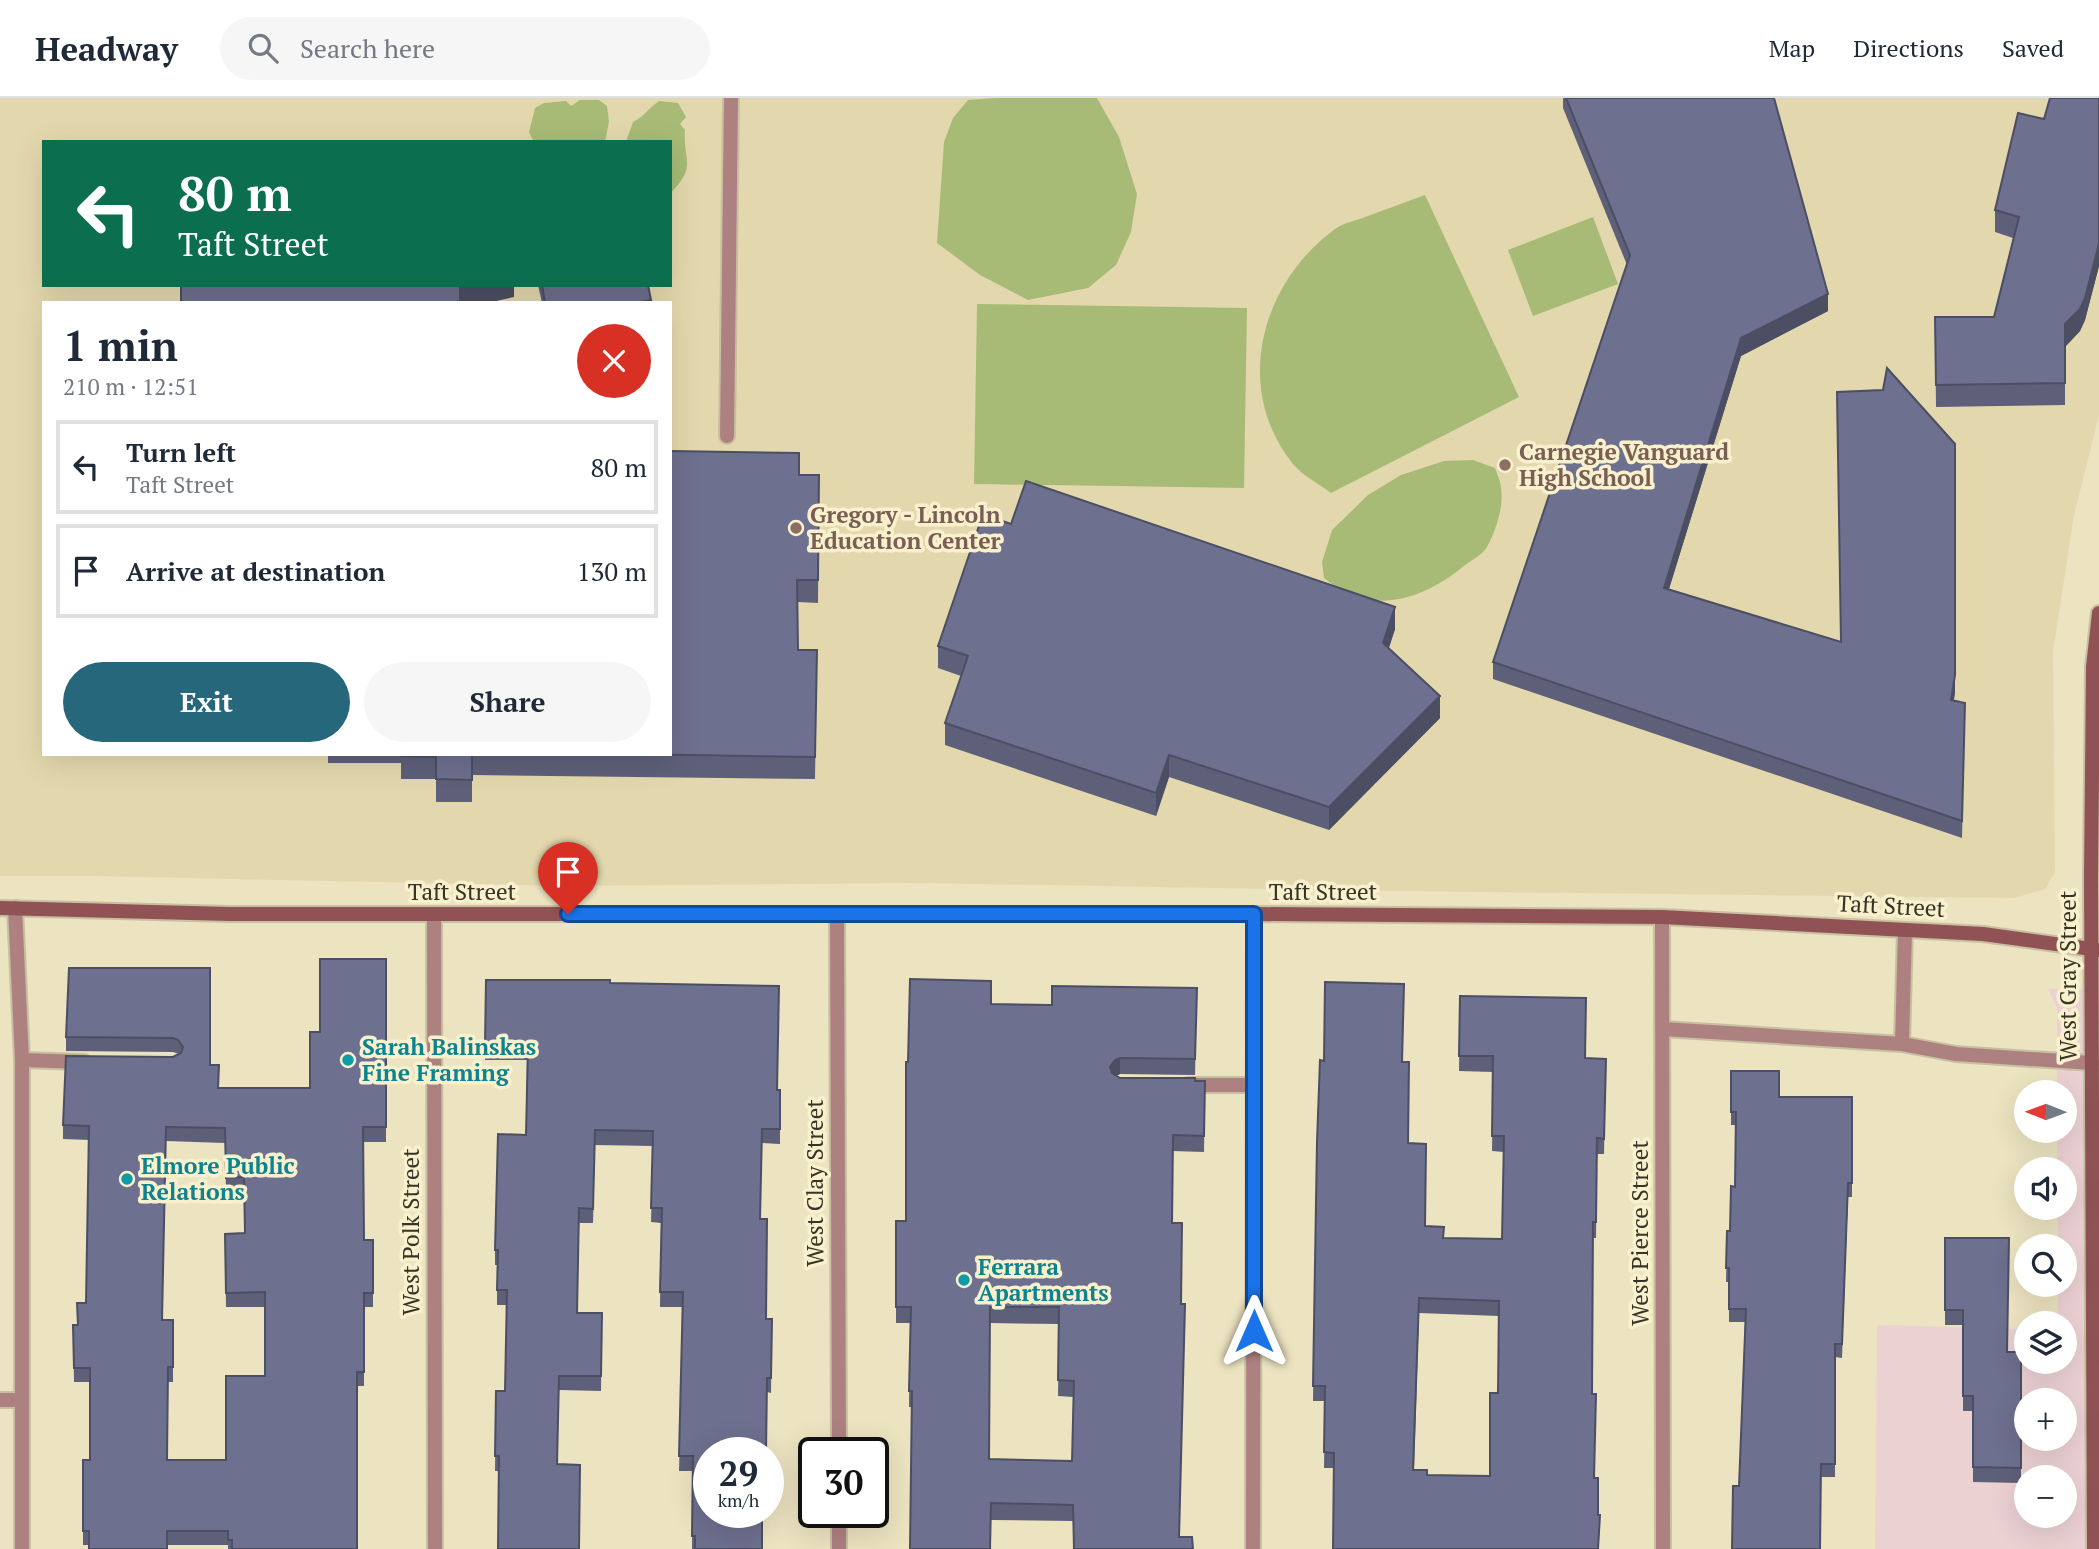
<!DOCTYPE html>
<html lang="en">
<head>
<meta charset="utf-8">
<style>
	:root { --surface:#fff; --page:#f6f6f7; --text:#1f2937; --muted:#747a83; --line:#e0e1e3; --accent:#26677b }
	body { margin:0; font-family:"PT Serif",serif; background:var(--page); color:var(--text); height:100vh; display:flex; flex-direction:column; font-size:26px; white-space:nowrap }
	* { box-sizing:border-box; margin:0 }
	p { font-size:23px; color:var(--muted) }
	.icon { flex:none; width:38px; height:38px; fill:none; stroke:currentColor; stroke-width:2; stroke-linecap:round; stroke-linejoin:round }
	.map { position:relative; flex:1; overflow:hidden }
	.panel { position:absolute; left:42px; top:203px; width:630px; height:455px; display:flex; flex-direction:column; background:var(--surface); border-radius:0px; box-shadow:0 7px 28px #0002 }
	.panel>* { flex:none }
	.hud { position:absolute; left:42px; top:42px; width:630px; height:147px; border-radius:0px; box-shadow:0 7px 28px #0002; background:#0b6e4f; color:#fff; overflow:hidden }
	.needle { width:46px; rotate:271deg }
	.fabs { position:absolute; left:2014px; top:982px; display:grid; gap:14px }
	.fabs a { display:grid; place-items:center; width:63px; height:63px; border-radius:50%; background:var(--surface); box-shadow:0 7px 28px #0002; font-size:35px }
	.speed { position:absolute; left:693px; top:1339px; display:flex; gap:14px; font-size:35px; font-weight:700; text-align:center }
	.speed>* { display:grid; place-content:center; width:91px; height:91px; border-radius:50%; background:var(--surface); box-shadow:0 7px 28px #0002; line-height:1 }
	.speed small { font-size:18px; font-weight:400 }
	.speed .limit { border:4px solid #111; border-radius:10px; background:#fff; color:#111 }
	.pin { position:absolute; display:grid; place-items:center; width:60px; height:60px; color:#fff; margin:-72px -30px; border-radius:50% 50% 50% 0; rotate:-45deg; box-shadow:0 0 7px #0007 }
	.pin .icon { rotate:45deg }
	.me { position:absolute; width:77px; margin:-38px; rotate:0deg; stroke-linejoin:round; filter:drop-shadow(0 0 5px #0008) }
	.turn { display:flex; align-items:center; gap:24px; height:147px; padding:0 21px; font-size:32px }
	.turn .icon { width:91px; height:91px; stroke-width:2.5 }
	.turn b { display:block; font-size:49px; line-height:60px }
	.round { display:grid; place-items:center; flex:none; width:74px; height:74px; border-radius:37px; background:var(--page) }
	.head { display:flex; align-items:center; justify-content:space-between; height:119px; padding:0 21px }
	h1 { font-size:42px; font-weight:600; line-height:52px }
	.cta { display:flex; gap:14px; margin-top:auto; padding:14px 21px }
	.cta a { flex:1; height:80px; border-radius:42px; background:var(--accent); color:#fff; font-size:28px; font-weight:600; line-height:80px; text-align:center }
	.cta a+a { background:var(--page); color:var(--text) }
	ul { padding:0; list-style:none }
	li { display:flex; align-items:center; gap:21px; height:94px; margin:0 14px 10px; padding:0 7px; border:4px solid var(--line); border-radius:0px }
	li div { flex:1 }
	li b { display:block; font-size:26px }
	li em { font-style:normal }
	header { display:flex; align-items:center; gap:42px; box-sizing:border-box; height:98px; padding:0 35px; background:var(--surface); border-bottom:2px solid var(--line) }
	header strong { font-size:33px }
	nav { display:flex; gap:38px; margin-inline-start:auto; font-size:24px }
	.search { width:490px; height:63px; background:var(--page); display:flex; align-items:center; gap:18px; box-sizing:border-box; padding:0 24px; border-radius:38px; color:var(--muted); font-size:26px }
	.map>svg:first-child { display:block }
	.commercial { fill:#ecd1d3; fill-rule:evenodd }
	.built { fill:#e3d8ad; fill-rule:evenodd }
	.green { fill:#a8bb76 }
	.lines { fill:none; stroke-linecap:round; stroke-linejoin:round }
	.lane-casing { stroke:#c8c0a1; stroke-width:18 }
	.street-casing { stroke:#c8c0a1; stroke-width:18 }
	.secondary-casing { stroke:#c8c0a1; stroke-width:18 }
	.lane { stroke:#ae8181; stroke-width:14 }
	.street { stroke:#ae8181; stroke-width:14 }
	.secondary { stroke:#905254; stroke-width:14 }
	.wall { fill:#5e607a; fill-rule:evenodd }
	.shaded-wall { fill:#4c4e63 }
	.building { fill:#6d708e; stroke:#4c4e63; stroke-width:2; fill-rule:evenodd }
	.route-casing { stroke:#114b97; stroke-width:18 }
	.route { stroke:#1a73e8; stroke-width:12 }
	.education-dot { fill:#8d6e63; stroke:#f9f0cd; stroke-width:2.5 }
	.culture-dot { fill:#0f9aa8; stroke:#f9f0cd; stroke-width:2.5 }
	.labels { text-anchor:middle; stroke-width:7; stroke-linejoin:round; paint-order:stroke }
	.education-label { font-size:23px; font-weight:bold; fill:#785e54; stroke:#f9f0cd; text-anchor:start }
	.street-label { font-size:23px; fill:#373326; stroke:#f9f0cd }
	.culture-label { font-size:23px; font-weight:bold; fill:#0d838f; stroke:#f9f0cd; text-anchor:start }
</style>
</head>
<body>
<header>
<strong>Headway</strong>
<div class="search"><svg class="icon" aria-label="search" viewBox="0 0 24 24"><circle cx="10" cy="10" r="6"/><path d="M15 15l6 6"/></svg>Search here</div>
<nav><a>Map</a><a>Directions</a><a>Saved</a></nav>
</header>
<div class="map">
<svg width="2099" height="1451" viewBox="0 0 2099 1451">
	<rect width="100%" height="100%" fill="#ece3c0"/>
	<!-- commercial -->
	<path class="commercial" d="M2048,891H2099V1451H1875L1877,1227L2026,1231V1264H2065V1225H2058V1187L2065,1186V1148H2058V1110H2065V1071H2057V1033L2065,1032V994H2057V910ZM2026,1302H2065V1340H2026ZM2026,1379H2065V1418H2026Z"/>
	<!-- built -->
	<path class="built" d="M0,0H2099V317L2074,417L2053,554L2055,775L2045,791L2014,800L1394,793L922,785L564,788L95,778H0ZM44,44H670V187H44ZM44,205H670V656H44Z"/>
	<!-- green -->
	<g class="green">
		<polygon points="995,0 1097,0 1119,39 1137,96 1131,134 1116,167 1088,190 1028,202 980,177 937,145 944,44 953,20 968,2"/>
		<polygon points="580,2 599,2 607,8 609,23 605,44 534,44 529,34 535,10 544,5 566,3 571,8"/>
		<path d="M659,3L678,5L686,19L680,26L685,32C683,65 698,67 670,96V44H626L633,24C646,17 647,11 659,3Z"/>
		<path d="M1425,97L1519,299L1331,395C1319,386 1302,377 1293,366C1232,290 1261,185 1335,131C1343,125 1355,123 1365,119C1385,112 1405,104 1425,97Z"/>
		<polygon points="1593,119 1618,186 1533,218 1508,152"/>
		<polygon points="977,206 1247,210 1244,390 974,386"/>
		<path d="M1473,362L1495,370C1497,376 1501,384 1501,390C1504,408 1496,432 1488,447C1484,456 1472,462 1464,468C1421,503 1369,519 1324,480L1322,464L1332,432L1368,397L1401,377L1444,363Z"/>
	</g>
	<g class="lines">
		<!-- lane casing -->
		<g class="lane-casing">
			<g id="lane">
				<polyline points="727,338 731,0"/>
				<polyline points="1663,931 1902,946 1956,956 2092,965"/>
				<polyline points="1902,946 1905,832"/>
				<polyline points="22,962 84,964"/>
				<polyline points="1188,987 1254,987"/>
				<polyline points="0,1302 22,1302"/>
			</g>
		</g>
		<!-- street casing -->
		<g class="street-casing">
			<g id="street">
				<polyline points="15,810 22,962 22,1451"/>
				<polyline points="837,816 839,1354"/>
				<polyline points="434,817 435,1451"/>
				<polyline points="1662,819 1663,1451"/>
				<polyline points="839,1414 839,1451"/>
				<polyline points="1253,1451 1254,816"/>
			</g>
		</g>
		<!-- secondary casing -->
		<g class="secondary-casing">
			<g id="secondary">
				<polyline points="0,810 230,816 1254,816 1662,819 1983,836 2099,852"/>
				<polyline points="2094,1451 2091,780 2093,569 2099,515"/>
			</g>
		</g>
		<!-- lane -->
		<use href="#lane" class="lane"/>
		<!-- street -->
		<use href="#street" class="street"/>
		<!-- secondary -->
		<use href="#secondary" class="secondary"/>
	</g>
	<!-- wall -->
	<g class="wall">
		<polygon points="1563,0 1774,0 1828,213 1741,258 1669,491 1955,594 1954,602 1965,605 1962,740 1493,581 1493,564 1627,167 1563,10"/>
		<polygon points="2099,0 2099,168 2085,222 2080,233 2065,249 2065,307 1936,309 1935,219 1994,219 2013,140 1995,134 1995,112 2044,21"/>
		<polygon points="538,187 648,187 651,205 542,205"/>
		<polygon points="799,377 819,377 818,505 798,504 798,552 817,552 815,681 472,677 472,704 436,704 436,681 401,681 401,665 328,665 328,656 670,656"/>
		<polygon points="1011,426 1395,531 1389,550 1440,620 1329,732 1169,679 1156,718 945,647 945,625 961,578 938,570 938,548"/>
		<path d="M386,861V1044H363L364,1142H373V1209H364V1288H357V1451H228V1447H83V1362H90V1284H74L73,1227H78L86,1205L89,1042L63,1041V1027L179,956L173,954L66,953V939L210,870V967L218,990H310L320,934ZM166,1043L225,1045L226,1094L244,1093L245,1135L225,1136L226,1209H265V1278L226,1362H168V1284H173V1269L162,1222Z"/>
		<polygon points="486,882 610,885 777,992 780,992 780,1046 762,1045 760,1121 766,1221 772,1221 771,1295 767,1294 709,1354 762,1451 692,1451 693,1373 679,1373 683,1209 660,1209 661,1125 651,1124 653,1048 595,1047 593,1125 579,1125 577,1215 602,1215 601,1293 559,1292 499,1373 495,1373 496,1293 505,1293 507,1207 497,1207 497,1167 495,1167 495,1152 526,1037 527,962 485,962"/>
		<path d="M1197,890L1195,977L1120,976L1116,978L1120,980L1205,983L1204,1054L1173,1053L1172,1125L1181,1206L1180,1439L1193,1451L1073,1423L991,1422L912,1309H909L910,1225H896V1209L906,1123L908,964L991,906L1052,907ZM990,1225L1059,1226L1058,1298L1073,1299L1072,1363L989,1361Z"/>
		<path d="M1460,898L1586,960L1606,961L1604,1056H1597L1596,1140H1593L1592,1296L1594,1380L1598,1417L1334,1370H1324L1325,1303H1313L1317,1044L1324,963L1403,964L1408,1045L1425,1128L1444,1140L1502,1141L1504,1054L1492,1053L1493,974L1459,973ZM1419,1215L1499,1218L1498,1295L1490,1378L1427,1377L1414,1372Z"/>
		<polygon points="1731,973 1779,999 1852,999 1852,1099 1848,1099 1842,1260 1835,1259 1835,1379 1821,1379 1739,1388 1745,1224 1729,1224 1729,1184 1726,1184 1727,1133 1730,1133 1735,1089 1736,1027 1731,1027"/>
		<polygon points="1945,1140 2008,1254 2021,1254 2021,1385 1973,1384 1973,1313 1963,1313 1963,1227 1945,1227"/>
	</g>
	<!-- shaded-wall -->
	<g class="shaded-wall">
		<polygon points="2099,146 2099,168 2085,222 2080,233 2065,249 2065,307 2065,226"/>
		<polygon points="464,187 514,187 514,199 487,205 460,205 460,188"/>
		<polygon points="1828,196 1828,213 1741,258 1664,507 1664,490 1741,240"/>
		<polygon points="1395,509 1395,531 1383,567 1383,545"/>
		<polygon points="1955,577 1955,594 1951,619 1951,602"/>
		<polygon points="1440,598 1440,620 1329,732 1329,709"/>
		<polygon points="1169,657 1169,679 1156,718 1156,695"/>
		<polygon points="1120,960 1120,976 1115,978 1110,985 1110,969 1115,962"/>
	</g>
	<!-- building -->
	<g class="building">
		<polygon points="1566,0 1774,0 1828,196 1741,240 1664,490 1841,544 1837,294 1883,292 1887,270 1955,346 1955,577 1951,602 1965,605 1962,723 1493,564 1630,157"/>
		<polygon points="2050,0 2099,0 2099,146 2085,200 2080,211 2065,226 2065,285 1936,287 1935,219 1994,219 2019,119 1995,112 2018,15 2044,21"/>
		<polygon points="181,187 464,187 460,188 460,205 181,205"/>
		<polygon points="542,187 648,187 651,202 635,205 545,205"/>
		<polygon points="670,353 799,355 799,377 819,377 818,482 797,482 798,552 817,552 815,659 631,656 670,656"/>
		<polygon points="1026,383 1395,509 1383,545 1440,598 1329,709 1169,657 1156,695 945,625 968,558 938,548 983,416 1011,426"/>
		<polygon points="401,656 472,656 472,682 436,681 436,659 401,658"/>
		<path d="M320,861H386V1029H363L364,1142H373V1195H364V1274H357V1451H232V1442H228V1433H167V1451H89V1433H83V1362H90V1270H74L73,1227H78L77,1205H86L89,1028L63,1027L66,958L173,959L181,955L183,949L178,942L173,940L66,939L69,870H210V967H219L218,990H310V934H320ZM166,1029L225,1030L226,1080L244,1079L245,1135L225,1136L226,1195L265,1194V1278H226V1362H167L168,1269H173V1222H162Z"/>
		<path d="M910,881L991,883V906L1052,907V888L1197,890L1195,961L1120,960L1115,962L1110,969L1112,975L1120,980H1195V983H1205L1204,1038L1173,1037L1172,1125H1182L1181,1206H1185L1179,1439H1192L1193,1451H1074L1073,1407L991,1405L990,1451H910L912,1293H909L911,1209H896V1123H906V964H908ZM990,1209H1059L1058,1282L1074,1283L1072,1363L989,1361Z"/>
		<polygon points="486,882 610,882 610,885 779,888 777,992 780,992 780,1031 762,1031 760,1121 767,1121 766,1221 772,1221 771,1280 767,1280 766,1354 709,1354 709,1414 762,1414 762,1451 695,1451 695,1438 692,1438 693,1358 679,1358 683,1194 660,1194 662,1110 651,1110 653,1033 595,1032 593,1111 579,1110 577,1215 602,1215 601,1278 559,1278 557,1366 580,1367 579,1451 498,1451 499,1358 495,1358 496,1293 505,1293 507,1192 497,1192 498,1152 495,1152 498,1036 526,1037 528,947 485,947"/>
		<path d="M1325,884L1404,886L1402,964H1409L1408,1045L1426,1046L1425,1128L1444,1129L1443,1140L1502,1141L1504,1038H1492L1493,958H1459L1460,898L1586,900L1585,960L1606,961L1604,1041L1597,1040L1596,1124H1593L1592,1296H1596L1594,1380H1598V1417H1600L1598,1451H1333L1334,1355L1324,1354L1325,1288H1313L1317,1044L1320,962L1324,963ZM1419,1200L1499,1203L1498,1295H1490V1378L1427,1377V1372H1413Z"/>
		<polygon points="1731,973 1779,973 1779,999 1852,999 1852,1085 1848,1085 1842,1246 1835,1246 1835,1366 1821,1366 1820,1451 1732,1451 1733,1388 1739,1388 1746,1211 1729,1211 1729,1170 1726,1170 1727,1133 1730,1133 1731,1088 1735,1089 1736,1014 1731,1014"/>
		<polygon points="1945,1140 2009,1140 2007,1254 2021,1254 2021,1370 1973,1369 1973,1298 1963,1298 1963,1212 1945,1212"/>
	</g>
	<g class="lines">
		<!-- route casing -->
		<g class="route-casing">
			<polyline id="route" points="568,816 1254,816 1254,1233"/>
		</g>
		<!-- route -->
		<use href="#route" class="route"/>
	</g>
	<!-- markers -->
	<g class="education-dot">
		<circle cx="1505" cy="367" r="7"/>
		<circle cx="796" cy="430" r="7"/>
	</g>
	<g class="culture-dot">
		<circle cx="348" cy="962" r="7"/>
		<circle cx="127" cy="1081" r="7"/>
		<circle cx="964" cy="1182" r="7"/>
	</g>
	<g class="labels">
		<!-- education labels -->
		<g class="education-label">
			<text x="1519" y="362">Carnegie Vanguard<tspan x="1519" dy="26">High School</tspan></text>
			<text x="810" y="425">Gregory - Lincoln<tspan x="810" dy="26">Education Center</tspan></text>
		</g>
		<!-- street labels -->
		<g class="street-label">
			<text x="462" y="802">Taft Street</text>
			<text x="1323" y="802">Taft Street</text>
			<text transform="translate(1891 808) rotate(3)" y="8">Taft Street</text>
			<text transform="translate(2068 878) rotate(-90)" y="8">West Gray Street</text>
			<text transform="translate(815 1085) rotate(-90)" y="8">West Clay Street</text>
			<text transform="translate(411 1134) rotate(-90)" y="8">West Polk Street</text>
			<text transform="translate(1640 1135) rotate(-90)" y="8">West Pierce Street</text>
		</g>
		<!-- culture labels -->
		<g class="culture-label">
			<text x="362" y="957">Sarah Balinskas<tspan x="362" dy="26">Fine Framing</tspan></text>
			<text x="141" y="1076">Elmore Public<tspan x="141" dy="26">Relations</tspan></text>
			<text x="978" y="1177">Ferrara<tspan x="978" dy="26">Apartments</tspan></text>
		</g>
	</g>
</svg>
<div class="fabs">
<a><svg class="needle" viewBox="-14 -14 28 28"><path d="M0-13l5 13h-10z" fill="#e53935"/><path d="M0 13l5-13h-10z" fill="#747a83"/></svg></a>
<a><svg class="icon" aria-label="sound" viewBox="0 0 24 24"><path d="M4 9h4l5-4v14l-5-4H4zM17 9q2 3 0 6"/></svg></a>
<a><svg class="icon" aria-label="search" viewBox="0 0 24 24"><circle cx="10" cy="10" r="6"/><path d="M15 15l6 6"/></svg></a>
<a><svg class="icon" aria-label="layers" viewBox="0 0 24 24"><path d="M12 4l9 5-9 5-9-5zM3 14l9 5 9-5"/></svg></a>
<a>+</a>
<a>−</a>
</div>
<div class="speed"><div>29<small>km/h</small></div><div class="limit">30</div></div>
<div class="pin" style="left:568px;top:816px;background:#d93025"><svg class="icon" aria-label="arrive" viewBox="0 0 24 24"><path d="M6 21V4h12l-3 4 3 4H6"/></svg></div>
<svg class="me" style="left:1254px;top:1233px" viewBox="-20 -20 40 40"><path d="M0-17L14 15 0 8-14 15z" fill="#1a73e8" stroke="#fff" stroke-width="4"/></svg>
<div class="hud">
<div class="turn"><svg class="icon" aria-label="left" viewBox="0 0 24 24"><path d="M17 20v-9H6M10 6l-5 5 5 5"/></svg><div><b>80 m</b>Taft Street</div></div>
</div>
<section class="panel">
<div class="head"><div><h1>1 min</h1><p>210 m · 12:51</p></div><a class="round" style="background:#d93025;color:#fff"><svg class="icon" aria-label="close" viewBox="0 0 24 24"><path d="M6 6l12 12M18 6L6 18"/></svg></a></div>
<ul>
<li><svg class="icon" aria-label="left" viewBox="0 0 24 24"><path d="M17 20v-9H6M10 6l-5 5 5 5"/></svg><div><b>Turn left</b><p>Taft Street</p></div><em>80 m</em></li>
<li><svg class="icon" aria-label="arrive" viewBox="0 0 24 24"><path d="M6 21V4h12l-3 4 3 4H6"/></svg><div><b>Arrive at destination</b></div><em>130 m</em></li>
</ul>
<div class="cta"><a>Exit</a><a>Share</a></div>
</section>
</div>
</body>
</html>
